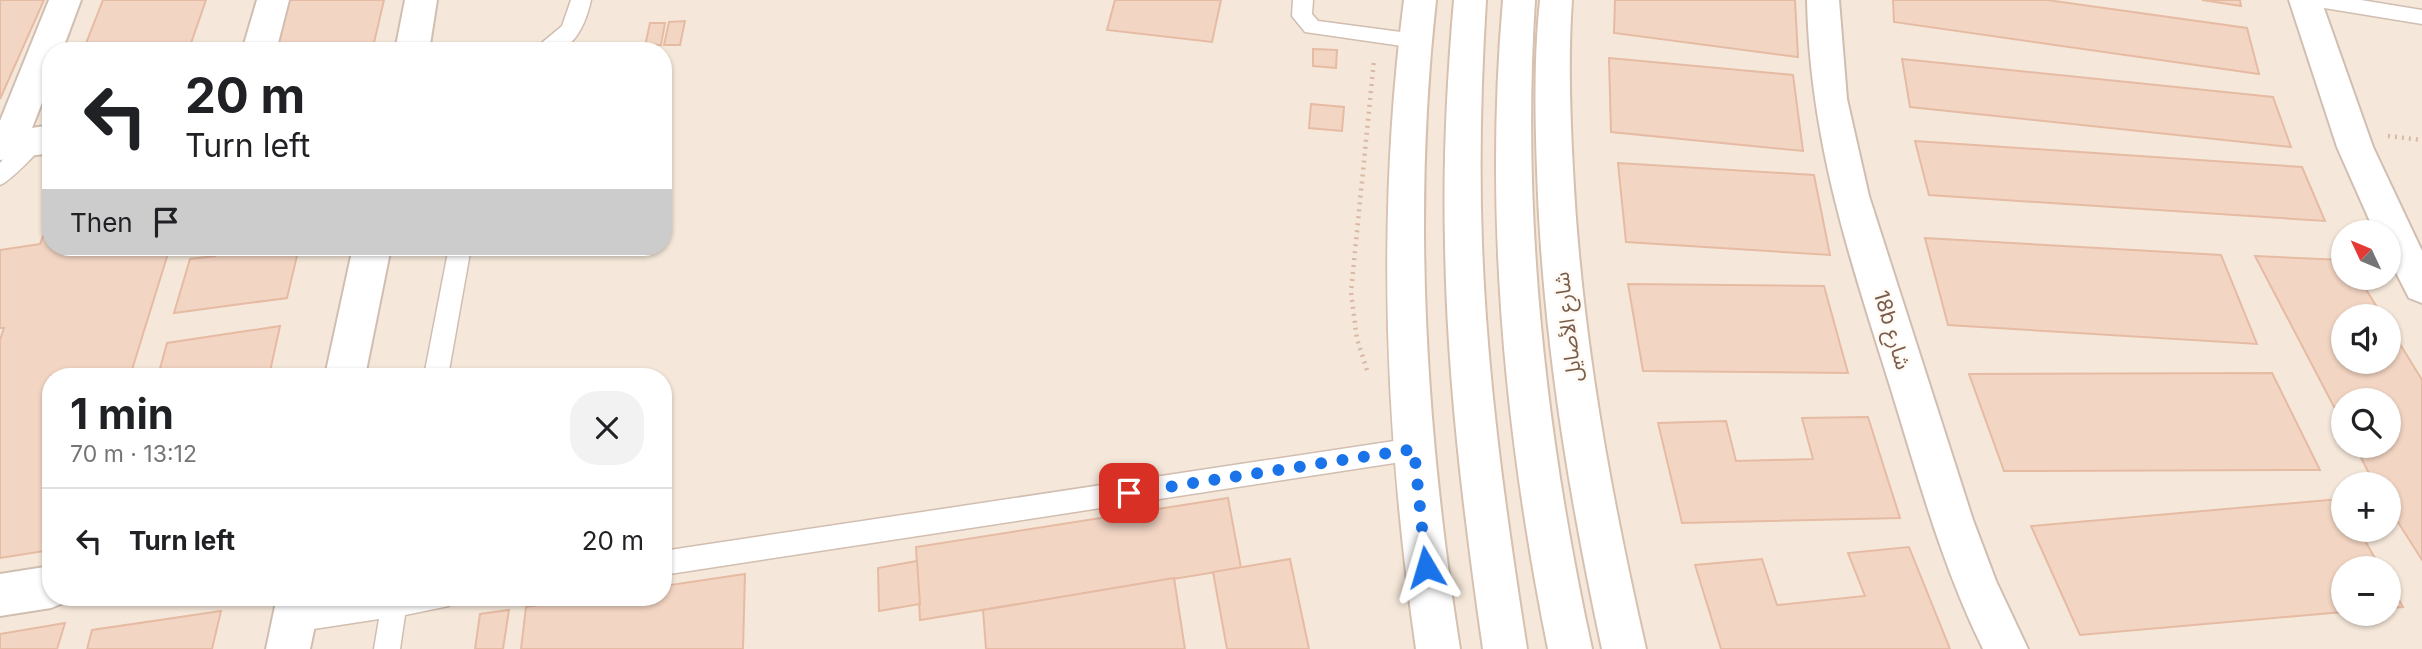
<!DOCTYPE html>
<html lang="en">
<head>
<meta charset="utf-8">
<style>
	:root { --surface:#fff; --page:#f2f2f2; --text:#202124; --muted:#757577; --line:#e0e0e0 }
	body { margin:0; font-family:Inter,"Noto Sans Arabic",sans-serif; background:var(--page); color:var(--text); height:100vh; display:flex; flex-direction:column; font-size:26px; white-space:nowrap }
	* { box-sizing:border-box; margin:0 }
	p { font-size:23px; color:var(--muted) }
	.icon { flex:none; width:38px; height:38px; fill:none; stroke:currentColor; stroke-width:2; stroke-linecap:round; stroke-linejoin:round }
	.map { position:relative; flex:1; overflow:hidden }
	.side { position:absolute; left:42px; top:368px; width:630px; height:238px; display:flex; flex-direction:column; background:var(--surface); border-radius:28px; box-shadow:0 2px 5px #0004 }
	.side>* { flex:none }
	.top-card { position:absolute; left:42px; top:42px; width:630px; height:214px; border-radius:28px; box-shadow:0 2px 5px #0004; background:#fff; color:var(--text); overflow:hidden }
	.needle { width:46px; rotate:314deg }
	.fabs { position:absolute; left:2331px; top:220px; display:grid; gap:14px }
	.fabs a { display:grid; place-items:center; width:70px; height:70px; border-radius:50%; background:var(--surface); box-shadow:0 2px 5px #0004; font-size:35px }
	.pin { position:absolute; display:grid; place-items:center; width:60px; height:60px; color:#fff; margin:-30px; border-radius:14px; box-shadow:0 4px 10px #0006 }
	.me { position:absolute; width:77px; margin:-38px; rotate:353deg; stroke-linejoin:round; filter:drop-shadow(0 0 5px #0008) }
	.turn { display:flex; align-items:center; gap:24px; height:147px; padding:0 28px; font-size:32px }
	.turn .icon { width:91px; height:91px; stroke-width:2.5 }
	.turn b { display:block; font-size:49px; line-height:60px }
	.then { display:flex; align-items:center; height:66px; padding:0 28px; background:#0003; gap:14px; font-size:26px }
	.round { display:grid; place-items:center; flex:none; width:74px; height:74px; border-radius:28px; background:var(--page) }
	.summary { display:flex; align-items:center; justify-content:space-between; height:119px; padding:0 28px }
	h1 { font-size:42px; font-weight:700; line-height:52px }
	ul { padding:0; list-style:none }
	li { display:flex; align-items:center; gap:21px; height:105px; padding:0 28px; border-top:2px solid var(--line) }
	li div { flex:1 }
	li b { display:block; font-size:26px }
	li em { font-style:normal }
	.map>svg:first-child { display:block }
	.residential { fill:#f5e8da; fill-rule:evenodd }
	.building { fill:#f3d5c3; stroke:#e6bba3; stroke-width:2 }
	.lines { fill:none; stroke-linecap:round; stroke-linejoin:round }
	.lane-casing { stroke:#d1beb0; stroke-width:3 }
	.street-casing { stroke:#d1beb0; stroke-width:4 }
	.secondary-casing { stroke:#d6c0b0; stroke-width:4 }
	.path { stroke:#d9b8a5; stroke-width:4.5; stroke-dasharray:2 5; stroke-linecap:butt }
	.lane { fill:#fff; fill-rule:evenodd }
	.street { fill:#fff; fill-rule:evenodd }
	.secondary { fill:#fff; fill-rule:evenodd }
	.route { stroke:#1a73e8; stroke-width:12; stroke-dasharray:0 21.6 }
	.labels { text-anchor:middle; stroke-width:5; stroke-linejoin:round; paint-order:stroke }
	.street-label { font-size:21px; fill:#7a5c4d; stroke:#fffaf3 }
</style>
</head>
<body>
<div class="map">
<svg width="2422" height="649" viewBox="0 0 2422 649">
	<rect width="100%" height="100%" fill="#fdf6ec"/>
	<!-- residential -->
	<path class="residential" d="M0,0H2422V649H0ZM51,51H663V247H51ZM2343,233H2389V278H2343ZM2343,317H2389V362H2343ZM51,376H663V597H51ZM2343,401H2389V446H2343ZM2343,485H2389V530H2343ZM2343,569H2389V614H2343Z"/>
	<!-- building -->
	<g class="building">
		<polygon points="0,0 44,0 0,99"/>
		<polygon points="103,0 206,0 189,49 252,42 249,51 83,51"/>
		<polygon points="287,0 384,0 373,47 368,51 274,51"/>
		<polygon points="1115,0 1221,0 1212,42 1107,30"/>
		<polygon points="1615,0 1795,0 1798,57 1614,33"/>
		<polygon points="1893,0 2047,0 2247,28 2259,74 1894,22"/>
		<polygon points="2202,0 2240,0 2241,6"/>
		<polygon points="685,21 680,45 664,45 669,22"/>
		<polygon points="650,23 665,23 661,45 645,46"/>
		<polygon points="1313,49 1337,50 1336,68 1313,66"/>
		<polygon points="1609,58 1793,75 1803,151 1611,132"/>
		<polygon points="1902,59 2273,97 2291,147 1910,107"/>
		<polygon points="1311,104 1344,107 1342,131 1309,128"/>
		<polygon points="1915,141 2302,167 2325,221 1929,195"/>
		<polygon points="1618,163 1814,175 1830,255 1626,242"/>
		<polygon points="51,217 51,247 170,247 130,376 51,376 51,550 0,558 0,340 4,328 0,328 0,250 40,244"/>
		<polygon points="1925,238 2221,255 2257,344 1948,325"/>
		<polygon points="218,247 299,247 287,298 174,313 190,259 215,256"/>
		<polygon points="2255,256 2343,260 2343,278 2359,278 2383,317 2343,317 2343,362 2389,362 2389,326 2422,380 2422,560 2389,508 2389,485 2375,485 2355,446 2389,446 2389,401 2343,401 2343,424"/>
		<polygon points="1628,284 1824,286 1848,373 1643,371"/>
		<polygon points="280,326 269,376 158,376 167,343"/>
		<polygon points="2272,373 2320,470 2004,471 1969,374"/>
		<polygon points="1868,417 1900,518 1682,523 1658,423 1726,421 1736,461 1813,459 1802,418"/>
		<polygon points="1228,498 1241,568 920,620 916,547"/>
		<polygon points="2340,499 2343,504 2343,530 2359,530 2381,569 2343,569 2343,612 2080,635 2031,526"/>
		<polygon points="1909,547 1950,649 1721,649 1695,565 1762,559 1777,605 1865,596 1848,553"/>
		<polygon points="1290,559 1309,649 1227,649 1213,572"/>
		<polygon points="917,561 920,604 879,611 878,568"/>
		<polygon points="745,574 743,649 521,649 526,607 592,597 663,597 663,586"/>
		<polygon points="1174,578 1185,649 986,649 983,610"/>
		<polygon points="2389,582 2403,607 2389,608"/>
		<polygon points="509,610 503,649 475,649 480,614"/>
		<polygon points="221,611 212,649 87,649 92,630"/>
		<polygon points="65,623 57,649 0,649 0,634"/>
	</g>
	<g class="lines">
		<!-- lane casing -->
		<g class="lane-casing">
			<g id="lane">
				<path d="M571,0H591C587,19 577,46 556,51C549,52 539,51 532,51L562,26Z"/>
				<polygon points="1293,0 1313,0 1312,14 1318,21 1416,34 1423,36 1426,41 1423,46 1416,48 1305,32 1292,16"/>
				<polygon points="2308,0 2361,0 2422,10 2422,24 2318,7 2311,5"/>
				<path d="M35,134L42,136L45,142C40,151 9,182 0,185V163L13,148Z"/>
				<polygon points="449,247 471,247 448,376 424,376"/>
				<polygon points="1414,438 1423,441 1426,449 1423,457 1414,460 663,575 663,551"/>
				<polygon points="359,597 453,597 449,606 405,615 400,649 374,649 379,619 294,632 285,628 281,619 285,610 294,606"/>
			</g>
		</g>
		<!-- street casing -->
		<g class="street-casing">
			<g id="street">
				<polygon points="49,0 81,0 62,51 51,51 51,80 32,128 51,125 51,153 0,160 0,121"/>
				<polygon points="257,0 289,0 276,51 242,51"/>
				<polygon points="405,0 437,0 429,51 395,51"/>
				<path d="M1807,0H1839L1847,99L1869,196L1973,520L1996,581L2028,649H1983C1941,564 1917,473 1889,383C1848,252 1810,140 1807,0Z"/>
				<polygon points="2289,0 2321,0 2373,147 2422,251 2422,303 2409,298 2389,259 2389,233 2375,233 2372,226 2337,147"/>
				<polygon points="353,247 391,247 365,376 325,376"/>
				<polygon points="51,566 51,597 68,597 66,602 51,608 0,616 0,574"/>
				<polygon points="277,597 321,597 310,649 266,649"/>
			</g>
		</g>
		<!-- secondary casing -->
		<g class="secondary-casing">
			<g id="secondary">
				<path d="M1404,0H1436C1412,217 1426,433 1460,649H1416C1385,433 1376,217 1404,0Z"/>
				<path d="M1454,0H1486C1481,81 1479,162 1482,244C1487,380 1506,515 1527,649H1483C1464,515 1447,379 1445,243C1443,162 1447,81 1454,0Z"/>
				<path d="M1503,0H1535C1521,217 1546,437 1592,649H1548C1505,436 1484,217 1503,0Z"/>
				<path d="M1540,0H1572C1568,57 1570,114 1573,170C1581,332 1610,491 1646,649H1602C1568,491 1542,332 1537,170C1535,113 1534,57 1540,0Z"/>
			</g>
		</g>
		<!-- path -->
		<g class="path">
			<polyline points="2388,136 2422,140"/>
			<polyline points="1367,370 1357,339 1351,292 1374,60"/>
		</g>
		<!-- lane -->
		<use href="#lane" class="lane"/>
		<!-- street -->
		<use href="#street" class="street"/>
		<!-- secondary -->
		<use href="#secondary" class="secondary"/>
	</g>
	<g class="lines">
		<!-- route -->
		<polyline class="route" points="1129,493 1414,449 1426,567"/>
	</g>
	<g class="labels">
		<!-- street labels -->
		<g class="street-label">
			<text transform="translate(1568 327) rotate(-97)" y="7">شارع الأصايل</text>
			<text transform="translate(1892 330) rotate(73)" y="7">18b شارع</text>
		</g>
	</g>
</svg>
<div class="fabs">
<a><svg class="needle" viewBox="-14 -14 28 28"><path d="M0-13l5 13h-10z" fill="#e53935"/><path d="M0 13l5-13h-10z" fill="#757577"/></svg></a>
<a><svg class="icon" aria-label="sound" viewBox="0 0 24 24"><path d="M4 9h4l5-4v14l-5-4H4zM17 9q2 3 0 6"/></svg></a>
<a><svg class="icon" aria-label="search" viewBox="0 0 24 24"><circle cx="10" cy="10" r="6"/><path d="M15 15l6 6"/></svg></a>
<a>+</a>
<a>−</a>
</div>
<div class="pin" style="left:1129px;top:493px;background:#d93025"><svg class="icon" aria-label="arrive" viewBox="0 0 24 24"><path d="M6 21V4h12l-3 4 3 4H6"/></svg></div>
<svg class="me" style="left:1426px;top:567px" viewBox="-20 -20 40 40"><path d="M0-17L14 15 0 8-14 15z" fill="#1a73e8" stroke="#fff" stroke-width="4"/></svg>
<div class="top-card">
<div class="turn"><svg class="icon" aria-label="left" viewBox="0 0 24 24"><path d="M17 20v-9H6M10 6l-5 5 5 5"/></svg><div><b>20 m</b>Turn left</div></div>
<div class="then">Then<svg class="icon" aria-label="arrive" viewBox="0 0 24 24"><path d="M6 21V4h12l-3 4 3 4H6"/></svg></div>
</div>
<section class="side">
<div class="summary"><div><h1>1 min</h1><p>70 m · 13:12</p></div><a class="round"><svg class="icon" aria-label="close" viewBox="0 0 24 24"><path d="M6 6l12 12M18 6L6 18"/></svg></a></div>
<ul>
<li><svg class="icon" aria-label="left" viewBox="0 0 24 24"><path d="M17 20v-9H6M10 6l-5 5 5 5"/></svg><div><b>Turn left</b></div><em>20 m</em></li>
</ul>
</section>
</div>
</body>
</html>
